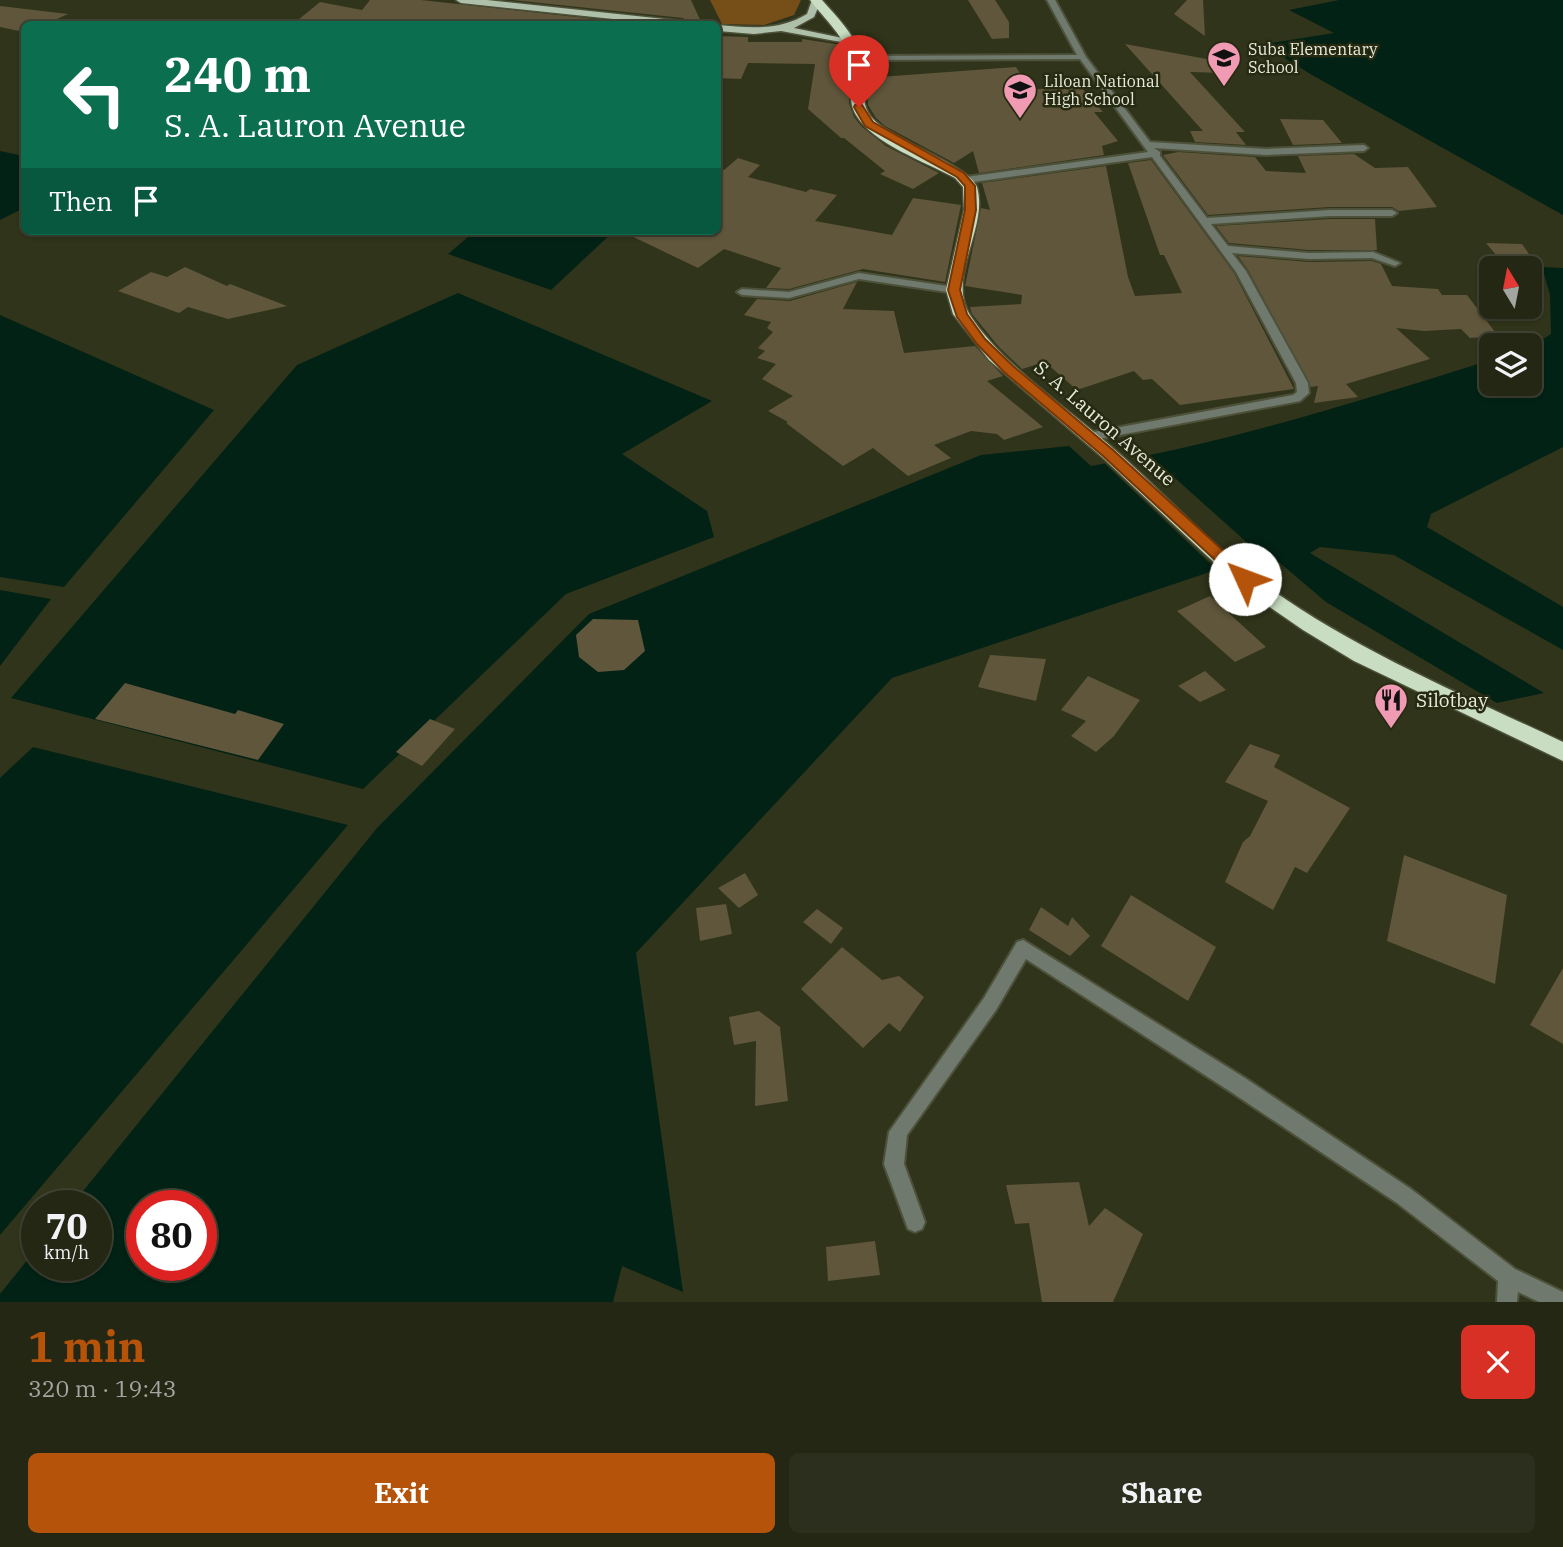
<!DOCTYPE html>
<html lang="en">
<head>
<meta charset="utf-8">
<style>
	:root { --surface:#242714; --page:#2c2f1d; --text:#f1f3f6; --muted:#a3a5a0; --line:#414434; --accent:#b45309 }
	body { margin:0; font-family:"IBM Plex Serif",serif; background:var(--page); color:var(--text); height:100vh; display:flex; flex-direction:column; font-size:26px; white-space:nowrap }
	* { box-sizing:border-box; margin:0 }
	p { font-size:23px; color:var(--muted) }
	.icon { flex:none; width:38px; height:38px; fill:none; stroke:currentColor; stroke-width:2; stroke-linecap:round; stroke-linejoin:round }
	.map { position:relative; height:1302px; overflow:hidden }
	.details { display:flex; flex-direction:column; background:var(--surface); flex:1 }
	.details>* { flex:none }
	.hud { position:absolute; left:21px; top:21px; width:700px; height:214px; border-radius:10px; box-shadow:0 2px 5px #0004,0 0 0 2px var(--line); background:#0b6e4f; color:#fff; overflow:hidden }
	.needle { width:46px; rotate:350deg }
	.fabs { position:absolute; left:1479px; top:256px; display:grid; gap:14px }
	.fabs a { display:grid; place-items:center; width:63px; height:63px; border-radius:10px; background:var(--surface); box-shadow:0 2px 5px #0004,0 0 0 2px var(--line); font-size:35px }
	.speed { position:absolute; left:21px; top:1190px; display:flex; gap:14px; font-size:35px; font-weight:700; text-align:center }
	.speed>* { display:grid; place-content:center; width:91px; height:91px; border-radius:50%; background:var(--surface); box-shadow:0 2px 5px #0004,0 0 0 2px var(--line); line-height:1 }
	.speed small { font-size:18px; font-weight:400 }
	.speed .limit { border:10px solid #d22; background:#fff; color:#111 }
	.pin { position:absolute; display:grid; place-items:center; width:60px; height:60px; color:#fff; margin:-72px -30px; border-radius:50% 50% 50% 0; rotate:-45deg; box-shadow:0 0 7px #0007 }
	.pin .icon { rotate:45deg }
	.me { position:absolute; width:77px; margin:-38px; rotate:313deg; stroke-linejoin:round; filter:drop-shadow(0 0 5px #0008) }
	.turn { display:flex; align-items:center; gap:24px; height:147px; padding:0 28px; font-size:32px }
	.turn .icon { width:91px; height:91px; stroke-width:2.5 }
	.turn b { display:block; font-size:49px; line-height:60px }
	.then { display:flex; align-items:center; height:66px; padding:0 28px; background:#0003; gap:14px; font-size:26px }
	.round { display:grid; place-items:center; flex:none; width:74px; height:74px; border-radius:10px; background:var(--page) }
	.summary { display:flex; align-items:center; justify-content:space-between; height:119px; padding:0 28px }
	h1 { font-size:42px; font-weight:700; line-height:52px; color:var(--accent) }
	.button { display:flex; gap:14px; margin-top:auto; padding:14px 28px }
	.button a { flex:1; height:80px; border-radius:10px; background:var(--accent); color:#fff; font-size:28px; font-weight:700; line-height:80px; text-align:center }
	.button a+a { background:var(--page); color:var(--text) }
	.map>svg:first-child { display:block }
	.green { fill:#764e18 }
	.water { fill:#022215; fill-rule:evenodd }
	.pier { fill:#30341a }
	.building { fill:#5f563b }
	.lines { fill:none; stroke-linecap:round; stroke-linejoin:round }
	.street-casing { stroke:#4d5139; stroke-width:4 }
	.primary-casing { stroke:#4d5139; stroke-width:3 }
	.highway-casing { stroke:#4d5139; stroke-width:3 }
	.street { fill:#70796e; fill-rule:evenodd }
	.primary { fill:#afc0aa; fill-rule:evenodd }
	.highway { fill:#c8ddc2; fill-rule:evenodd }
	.route { fill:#b45309; stroke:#753606; stroke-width:2 }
	.labels { text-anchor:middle; stroke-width:5; stroke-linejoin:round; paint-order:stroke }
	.far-poi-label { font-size:16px; fill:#e8ebdb; stroke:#262a10; text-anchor:start }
	.street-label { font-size:19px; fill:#e8ebdb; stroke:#262a10 }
	.poi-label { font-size:19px; fill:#e8ebdb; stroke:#262a10; text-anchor:start }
</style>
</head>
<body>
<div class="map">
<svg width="1563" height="1302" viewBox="0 0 1563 1302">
	<rect width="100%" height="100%" fill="#30341a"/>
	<!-- green -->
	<polygon class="green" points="710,0 801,0 794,15 764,25 722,24"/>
	<!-- water -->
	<g class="water">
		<polygon points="1339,0 1563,0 1563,215 1312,75 1286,59 1271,43 1334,33 1289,10"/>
		<polygon points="0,151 24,156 24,208 0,220"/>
		<polygon points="475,231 614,231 551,290 448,254"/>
		<path d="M1542,267L1563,268V447L1431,514L1427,527L1563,607V650L1394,555L1320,547L1310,553L1544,693L1497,703L1326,602L1266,551L1201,575L892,678L636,953L683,1292L622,1266L613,1302H0V1294L37,1248V1265H96V1206H71L377,828L589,614L981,455L1069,446L1091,466C1228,443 1359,401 1491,360V383H1530V347L1551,334L1550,295ZM142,1206H201V1265H142Z"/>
		<polygon points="458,293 712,401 622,454 707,511 714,537 566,594 363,789 11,698 297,365"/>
		<polygon points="0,315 214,410 64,587 0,577"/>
		<polygon points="0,590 51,599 0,666"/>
		<polygon points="33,747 348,825 0,1235 0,778"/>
	</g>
	<!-- pier -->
	<polygon class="pier" points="1147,453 1262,556 1219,572 1101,460"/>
	<!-- building -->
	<g class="building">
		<polygon points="370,0 421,0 641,24 293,24 320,2 362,10"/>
		<polygon points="512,0 691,0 702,24 690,24 683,18"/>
		<polygon points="968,0 995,0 1009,22 1009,38 992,39"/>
		<polygon points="1187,0 1203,0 1205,36 1174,14"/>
		<polygon points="0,6 68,14 46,24 24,24 24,32 0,27"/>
		<polygon points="718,36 748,37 748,42 802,42 802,39 842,45 849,65 849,103 854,117 862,127 886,146 939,173 913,189 880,174 885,171 844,138 841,138 808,109 815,64 748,63 741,79 718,78"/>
		<polygon points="1125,44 1223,62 1222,73 1190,72 1245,132 1236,132 1246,145 1195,142 1190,131 1203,131"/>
		<polygon points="1016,67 1031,90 1079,85 1103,112 1094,112 1118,141 1102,146 1104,155 979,173 973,151 954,163 885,126 876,118 868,105 866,78"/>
		<polygon points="1280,119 1323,120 1342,143 1293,145"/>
		<polygon points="1178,152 1255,157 1266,171 1306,173 1298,156 1354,154 1375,168 1408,167 1437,207 1399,211 1392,207 1330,207 1208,215 1163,155"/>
		<polygon points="738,158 760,165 748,177 806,192 810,189 837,195 815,221 892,235 913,198 961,205 945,282 863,269 789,289 766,288 781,268 724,249 698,268 621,231 718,231 718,169 724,170"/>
		<polygon points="1151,160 1234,273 1294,389 1180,405 1152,379 1143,380 1134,371 1077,390 1045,362 1022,369 999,347 972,314 970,307 1021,304 1022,295 965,286 981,208 990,210 982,183 1106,166 1128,277 1135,296 1182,293 1164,255 1160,255 1128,163"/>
		<polygon points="1330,219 1375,219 1377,250 1309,250 1229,243 1216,226"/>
		<polygon points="1486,243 1522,244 1539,268 1507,268"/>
		<polygon points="1238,256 1309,262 1372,261 1381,264 1392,286 1438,289 1442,295 1467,295 1498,336 1470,338 1461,329 1424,331 1396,328 1430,359 1346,384 1358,397 1314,403 1318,386 1311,387 1248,270"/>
		<polygon points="185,267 227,286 230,284 287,306 228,319 188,307 179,313 118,291 151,272 167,277"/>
		<polygon points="857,282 843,309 894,311 904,353 975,346 1003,376 987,381 1043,427 1004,440 997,434 971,431 934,445 951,458 908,476 873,448 843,466 786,423 788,422 768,411 793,396 762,379 776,364 757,358 765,351 758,348 773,332 767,328 771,322 744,315 757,299 790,301"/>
		<polygon points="1210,596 1266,647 1235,662 1177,611"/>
		<polygon points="593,619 638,620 645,651 624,670 598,672 579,657 576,635"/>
		<polygon points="990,655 1046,659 1036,701 978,687"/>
		<polygon points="1205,671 1226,690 1200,702 1178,686"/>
		<polygon points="1088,676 1140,700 1114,736 1096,752 1071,736 1086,721 1061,710"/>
		<polygon points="125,683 235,714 238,710 284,724 258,760 95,719"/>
		<polygon points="430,719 455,729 422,766 396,752"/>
		<polygon points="1250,744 1280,755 1274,767 1350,808 1307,873 1295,867 1273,910 1225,882 1243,842 1250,836 1268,801 1225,782"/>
		<polygon points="1404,855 1507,895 1495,984 1387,941"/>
		<polygon points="745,873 758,895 739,908 718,888"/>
		<polygon points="1131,895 1216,947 1188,1001 1101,946"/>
		<polygon points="726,904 732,934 700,941 696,908"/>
		<polygon points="1041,907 1068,926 1072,917 1090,936 1070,956 1029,930"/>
		<polygon points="817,909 843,928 831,944 803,922"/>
		<polygon points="842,947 882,980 899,976 924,997 900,1032 889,1023 863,1048 801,989"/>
		<polygon points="1563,968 1563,1044 1530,1025"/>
		<polygon points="759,1011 780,1027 788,1101 755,1106 756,1041 734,1045 729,1017"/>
		<polygon points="1079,1182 1089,1226 1105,1208 1143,1234 1113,1302 1042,1302 1029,1223 1015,1224 1006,1185"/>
		<polygon points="875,1241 880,1275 828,1281 826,1247"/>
	</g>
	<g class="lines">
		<!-- street casing -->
		<g class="street-casing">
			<g id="street">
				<polygon points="1047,0 1055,0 1086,57 1150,142 1266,149 1364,145 1368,148 1364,151 1266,155 1154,148 1160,152 1160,156 1207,218 1330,210 1392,210 1397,213 1392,216 1330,216 1211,224 1228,246 1309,253 1373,252 1400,263 1395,266 1372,258 1309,259 1232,253 1246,271 1308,383 1309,393 1300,401 1088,441 1082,437 1088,433 1293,395 1297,392 1296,383 1236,272 1152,157 966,183 961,180 966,177 1148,152 1080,59 856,60 852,58 856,56 1077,55"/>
				<polygon points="859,273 954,287 959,290 954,293 859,279 789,298 742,295 737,292 742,289 789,292"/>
				<polygon points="1023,940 1245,1078 1411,1189 1515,1269 1563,1292 1563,1302 1539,1302 1518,1292 1517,1302 1497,1302 1498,1281 1397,1203 1231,1092 1026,959 996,1010 907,1135 904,1164 925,1222 922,1229 915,1232 908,1229 884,1164 889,1132 984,998 1017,942"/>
			</g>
		</g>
		<!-- primary casing -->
		<g class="primary-casing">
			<g id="primary">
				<polygon points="456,0 487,0 683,21 688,24 661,24 461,3"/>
				<path d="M812,0L821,1L814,17L794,28L852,40V44L781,31L754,34L718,31V25C749,28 779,31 807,14Z"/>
			</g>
		</g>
		<!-- highway casing -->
		<g class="highway-casing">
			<path id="highway" d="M810,0H822C837,17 854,34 861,55C868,76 856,103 874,120C894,140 971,167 977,187C989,228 946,276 970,315C999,361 1064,406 1106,442C1157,485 1201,536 1253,576C1347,647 1457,692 1563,742V761L1354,661L1303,630L1238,585L1102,457L989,360L953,314L946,290L964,210L963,187L955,178C926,162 873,144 856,115C846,99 854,80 851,62C846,37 825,20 810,0Z"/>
		</g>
		<!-- street -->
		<use href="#street" class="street"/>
		<!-- primary -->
		<use href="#primary" class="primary"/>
		<!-- highway -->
		<use href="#highway" class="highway"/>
	</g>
	<!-- route -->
	<polygon class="route" points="855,105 862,105 873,122 964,173 975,186 976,210 960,290 967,314 985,339 1013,366 1113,450 1251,576 1253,579 1251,583 1240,583 1103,456 1004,372 977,344 957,317 948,290 965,210 965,186 957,177 865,126 854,107"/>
	<!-- icons -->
	<defs>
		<g id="school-pin" transform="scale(1.75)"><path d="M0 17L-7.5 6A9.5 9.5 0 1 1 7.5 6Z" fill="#f09ab4" stroke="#262a10"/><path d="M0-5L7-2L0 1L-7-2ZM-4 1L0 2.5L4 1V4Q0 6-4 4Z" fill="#111"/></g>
		<g id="restaurant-pin" transform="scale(1.75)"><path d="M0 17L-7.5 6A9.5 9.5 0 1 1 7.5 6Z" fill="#f09ab4" stroke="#262a10"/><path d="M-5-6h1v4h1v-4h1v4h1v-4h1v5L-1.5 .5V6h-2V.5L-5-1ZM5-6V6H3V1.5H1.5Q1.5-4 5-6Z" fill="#111"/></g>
	</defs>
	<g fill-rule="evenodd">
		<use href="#school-pin" x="1224" y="58"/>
		<use href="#school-pin" x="1020" y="90"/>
		<use href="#restaurant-pin" x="1391" y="700"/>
	</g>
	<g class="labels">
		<!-- far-poi labels -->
		<g class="far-poi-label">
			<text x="1248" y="55">Suba Elementary<tspan x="1248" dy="18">School</tspan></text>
			<text x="1044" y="87">Liloan National<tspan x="1044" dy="18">High School</tspan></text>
		</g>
		<!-- street labels -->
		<g class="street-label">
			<text transform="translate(1105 423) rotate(41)" y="7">S. A. Lauron Avenue</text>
		</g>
		<!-- poi labels -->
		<g class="poi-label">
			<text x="1416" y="707">Silotbay</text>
		</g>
	</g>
</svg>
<div class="fabs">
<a><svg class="needle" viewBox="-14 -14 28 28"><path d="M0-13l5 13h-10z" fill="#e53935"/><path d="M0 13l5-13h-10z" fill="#a3a5a0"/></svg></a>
<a><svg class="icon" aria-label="layers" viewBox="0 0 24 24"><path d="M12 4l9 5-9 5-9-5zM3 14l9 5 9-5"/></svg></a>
</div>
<div class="speed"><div>70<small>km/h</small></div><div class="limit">80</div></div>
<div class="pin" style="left:859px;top:107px;background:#d93025"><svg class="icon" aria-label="arrive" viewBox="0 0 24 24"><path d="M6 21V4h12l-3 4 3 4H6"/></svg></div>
<svg class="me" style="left:1245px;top:579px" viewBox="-20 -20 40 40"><circle r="19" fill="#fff"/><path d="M0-13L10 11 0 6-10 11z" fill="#b45309"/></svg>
<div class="hud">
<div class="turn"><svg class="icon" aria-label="left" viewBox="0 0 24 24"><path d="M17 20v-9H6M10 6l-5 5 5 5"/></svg><div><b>240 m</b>S. A. Lauron Avenue</div></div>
<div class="then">Then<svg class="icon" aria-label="arrive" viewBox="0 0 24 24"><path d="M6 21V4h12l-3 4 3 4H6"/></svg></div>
</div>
</div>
<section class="details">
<div class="summary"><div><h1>1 min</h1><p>320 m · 19:43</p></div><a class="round" style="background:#d93025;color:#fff"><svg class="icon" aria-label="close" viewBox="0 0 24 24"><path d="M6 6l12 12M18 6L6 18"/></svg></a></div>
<div class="button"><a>Exit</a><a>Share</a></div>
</section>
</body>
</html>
